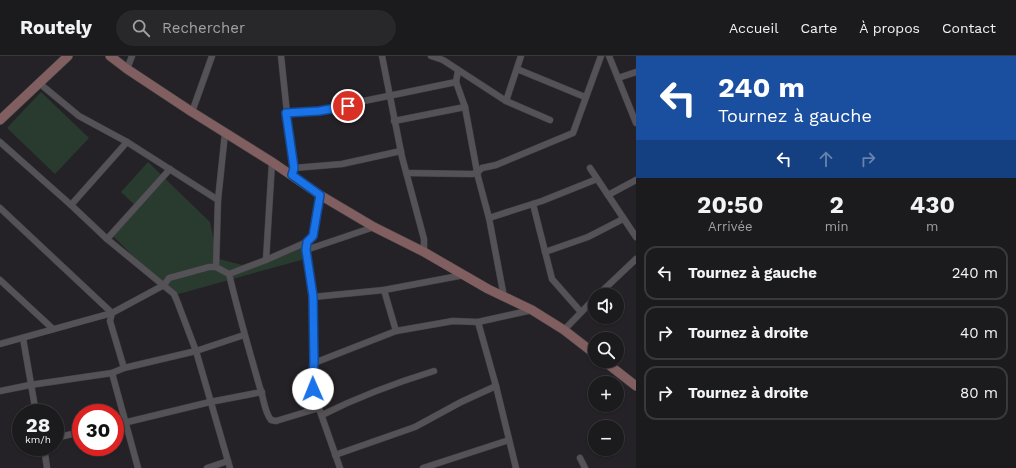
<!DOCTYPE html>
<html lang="fr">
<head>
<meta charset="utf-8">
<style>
	:root { --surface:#1b1a1c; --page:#282729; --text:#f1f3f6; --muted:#a0a1a3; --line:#39383b }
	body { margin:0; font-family:"Work Sans",sans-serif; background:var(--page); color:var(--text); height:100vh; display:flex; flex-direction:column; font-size:15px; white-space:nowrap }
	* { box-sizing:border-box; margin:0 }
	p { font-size:13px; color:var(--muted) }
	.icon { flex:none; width:22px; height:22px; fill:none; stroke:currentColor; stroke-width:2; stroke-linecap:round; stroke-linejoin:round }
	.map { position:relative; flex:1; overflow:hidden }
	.drawer { display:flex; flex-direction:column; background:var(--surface); width:380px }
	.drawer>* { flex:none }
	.hud { background:#1a4fa0; color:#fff; overflow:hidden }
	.buttons { position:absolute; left:588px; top:232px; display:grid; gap:8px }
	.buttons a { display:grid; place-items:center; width:36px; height:36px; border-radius:50%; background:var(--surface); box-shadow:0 1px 3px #0004,0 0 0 1px var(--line); font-size:20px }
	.speed { position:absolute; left:12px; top:348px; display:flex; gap:8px; font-size:20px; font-weight:700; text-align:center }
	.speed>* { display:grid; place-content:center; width:52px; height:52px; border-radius:50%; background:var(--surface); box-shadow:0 1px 3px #0004,0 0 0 1px var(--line); line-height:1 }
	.speed small { font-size:10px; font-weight:400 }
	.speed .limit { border:6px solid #d22; background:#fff; color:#111 }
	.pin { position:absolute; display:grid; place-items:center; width:34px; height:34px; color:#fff; margin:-17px; border:2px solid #fff; border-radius:50%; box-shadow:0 1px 4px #0007 }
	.me { position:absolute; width:44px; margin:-22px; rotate:359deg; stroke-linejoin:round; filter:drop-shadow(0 0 3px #0008) }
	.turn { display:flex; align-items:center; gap:14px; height:84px; padding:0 16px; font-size:18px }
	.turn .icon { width:52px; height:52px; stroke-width:2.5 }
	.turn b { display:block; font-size:28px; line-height:34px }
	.lanes { display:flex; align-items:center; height:38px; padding:0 16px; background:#0003; justify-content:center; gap:20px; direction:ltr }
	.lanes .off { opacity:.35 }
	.eta { display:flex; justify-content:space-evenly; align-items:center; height:68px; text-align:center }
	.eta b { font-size:24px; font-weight:700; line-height:28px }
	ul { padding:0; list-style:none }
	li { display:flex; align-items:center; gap:12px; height:54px; margin:0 8px 6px; padding:0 8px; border:2px solid var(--line); border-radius:12px }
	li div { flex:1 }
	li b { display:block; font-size:15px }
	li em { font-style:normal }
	header { display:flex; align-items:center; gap:24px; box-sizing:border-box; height:56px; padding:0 20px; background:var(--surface); border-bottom:1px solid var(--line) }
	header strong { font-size:19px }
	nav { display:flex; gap:22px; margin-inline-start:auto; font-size:14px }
	.search { width:280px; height:36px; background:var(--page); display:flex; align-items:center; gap:10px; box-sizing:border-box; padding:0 14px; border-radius:22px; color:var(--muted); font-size:15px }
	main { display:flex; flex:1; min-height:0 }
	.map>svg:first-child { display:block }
	.green { fill:#293b2f }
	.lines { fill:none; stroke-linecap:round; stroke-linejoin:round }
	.street-casing { stroke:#414042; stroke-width:7 }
	.secondary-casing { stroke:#414042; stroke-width:10 }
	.street { stroke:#545256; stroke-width:6 }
	.secondary { stroke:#815f61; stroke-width:9 }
	.route-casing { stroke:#114b97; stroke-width:10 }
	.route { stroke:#1a73e8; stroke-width:7 }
</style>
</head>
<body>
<header>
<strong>Routely</strong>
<div class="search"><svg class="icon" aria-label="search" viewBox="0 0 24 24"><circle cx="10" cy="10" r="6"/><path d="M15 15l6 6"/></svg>Rechercher</div>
<nav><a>Accueil</a><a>Carte</a><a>À propos</a><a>Contact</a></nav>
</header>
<main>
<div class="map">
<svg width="636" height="412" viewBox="0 0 636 412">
	<rect width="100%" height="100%" fill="#242226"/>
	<!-- green -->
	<g class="green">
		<polygon points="41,36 89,82 55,118 7,72"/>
		<polygon points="148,106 210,166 216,195 219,203 242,209 302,190 305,203 175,239 157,224 113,180 138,152 121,136"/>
	</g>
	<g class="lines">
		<!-- street casing -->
		<g class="street-casing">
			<g id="street">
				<polyline points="281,0 287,57 294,112"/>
				<polyline points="382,0 402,101 424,183 424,196"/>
				<polyline points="431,0 443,4 506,45 521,0"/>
				<polyline points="609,0 636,67"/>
				<polyline points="127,13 132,0"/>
				<polyline points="517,13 585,41"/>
				<polyline points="618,22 636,16"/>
				<polyline points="39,27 79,60 127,86 218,144"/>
				<polyline points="506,45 550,64"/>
				<polyline points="465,51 478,121 489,162 504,241"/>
				<polyline points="192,56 212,0"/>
				<path d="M287,57C311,55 336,54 359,46L456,26L458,15"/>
				<polyline points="394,65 465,51 456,26"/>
				<polyline points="0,86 71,149 107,183 174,238 177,245 196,295 230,412"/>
				<polyline points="590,112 636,181"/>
				<polyline points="407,117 472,118 477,117 482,112 496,109 573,77 601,0"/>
				<polyline points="292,119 294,112 342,108 401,95"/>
				<polyline points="320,139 313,180 307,186 306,194 314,250 314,307 312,325 315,341 340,412"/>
				<polyline points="608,139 636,124"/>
				<polyline points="533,148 552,223 581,256"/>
				<polyline points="71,149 127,86"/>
				<polyline points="0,152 112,257 110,265 124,312"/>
				<polyline points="489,162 542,145 597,123"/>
				<polyline points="107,183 170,113"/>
				<polyline points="306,194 374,171"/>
				<polyline points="545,196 588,181 623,163"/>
				<polyline points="266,204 272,106"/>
				<polyline points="216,211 218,144 225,77"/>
				<polyline points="229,218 266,204 307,186"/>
				<polyline points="0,224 53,273"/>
				<polyline points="598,239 636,203"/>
				<polyline points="313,241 384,234"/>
				<polyline points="478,266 496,330 516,412"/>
				<polyline points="564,274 595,242"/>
				<polyline points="396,275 384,234 464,219"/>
				<polyline points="23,282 36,357"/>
				<path d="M0,288L112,257L164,229L169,222L209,211H216L229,218C238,256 249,294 260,332C264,343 264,355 271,364L276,365L319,352"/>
				<polyline points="314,307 396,275 453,265 478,266 532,254"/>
				<polyline points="112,317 138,412"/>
				<polyline points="0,335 30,329 112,317 124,312 196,295 244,279"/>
				<path d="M322,359C358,341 395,327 434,315"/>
				<polyline points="115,369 210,346 262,336"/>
				<polyline points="55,382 81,376"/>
				<polyline points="44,391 47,412"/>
				<polyline points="335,399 415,371 461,346 496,330"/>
				<polyline points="580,402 585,412"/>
				<polyline points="207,412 228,405"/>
				<polyline points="423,412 509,384"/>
			</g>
		</g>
		<!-- secondary casing -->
		<g class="secondary-casing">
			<g id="secondary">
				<polyline points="110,0 127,13 192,56 272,106 320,139 374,171 424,196 488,233 532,254 564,274 595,298"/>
				<polyline points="0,64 68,0"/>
				<polyline points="604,305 636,330"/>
			</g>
		</g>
		<!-- street -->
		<use href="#street" class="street"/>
		<!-- secondary -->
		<use href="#secondary" class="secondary"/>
	</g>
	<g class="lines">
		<!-- route casing -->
		<g class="route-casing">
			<polyline id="route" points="313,333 312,325 314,307 313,240 306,194 307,186 313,180 320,139 292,119 294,112 286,57 319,55 348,50"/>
		</g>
		<!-- route -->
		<use href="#route" class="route"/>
	</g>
</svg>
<div class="buttons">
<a><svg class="icon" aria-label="sound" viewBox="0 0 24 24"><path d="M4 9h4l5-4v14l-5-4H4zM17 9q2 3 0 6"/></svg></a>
<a><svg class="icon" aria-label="search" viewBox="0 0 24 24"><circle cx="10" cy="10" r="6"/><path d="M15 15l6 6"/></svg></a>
<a>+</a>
<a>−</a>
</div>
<div class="speed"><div>28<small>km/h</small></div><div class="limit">30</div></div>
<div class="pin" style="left:348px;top:50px;background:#d93025"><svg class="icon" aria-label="arrive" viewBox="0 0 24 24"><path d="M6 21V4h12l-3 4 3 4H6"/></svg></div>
<svg class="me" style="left:313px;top:333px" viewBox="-20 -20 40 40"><circle r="19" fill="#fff"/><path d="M0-13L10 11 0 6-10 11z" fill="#1a73e8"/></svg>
</div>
<section class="drawer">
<div class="hud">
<div class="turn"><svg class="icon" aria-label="left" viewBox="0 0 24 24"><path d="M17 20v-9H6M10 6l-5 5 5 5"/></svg><div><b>240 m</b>Tournez à gauche</div></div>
<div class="lanes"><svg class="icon" aria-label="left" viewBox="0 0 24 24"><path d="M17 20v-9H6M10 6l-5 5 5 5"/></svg><svg class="icon off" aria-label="ahead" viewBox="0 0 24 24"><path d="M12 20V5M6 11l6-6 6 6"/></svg><svg class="icon off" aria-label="right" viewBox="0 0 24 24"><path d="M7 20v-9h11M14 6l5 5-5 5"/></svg></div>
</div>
<div class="eta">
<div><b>20:50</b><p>Arrivée</p></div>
<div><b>2</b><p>min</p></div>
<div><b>430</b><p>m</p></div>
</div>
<ul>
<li><svg class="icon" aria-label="left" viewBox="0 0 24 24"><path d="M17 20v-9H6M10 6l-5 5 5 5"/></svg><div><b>Tournez à gauche</b></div><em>240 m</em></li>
<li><svg class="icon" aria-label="right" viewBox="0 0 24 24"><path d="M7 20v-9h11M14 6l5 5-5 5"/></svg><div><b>Tournez à droite</b></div><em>40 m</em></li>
<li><svg class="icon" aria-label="right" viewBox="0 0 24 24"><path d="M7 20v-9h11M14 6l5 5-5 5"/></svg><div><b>Tournez à droite</b></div><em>80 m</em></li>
</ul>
</section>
</main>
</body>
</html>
